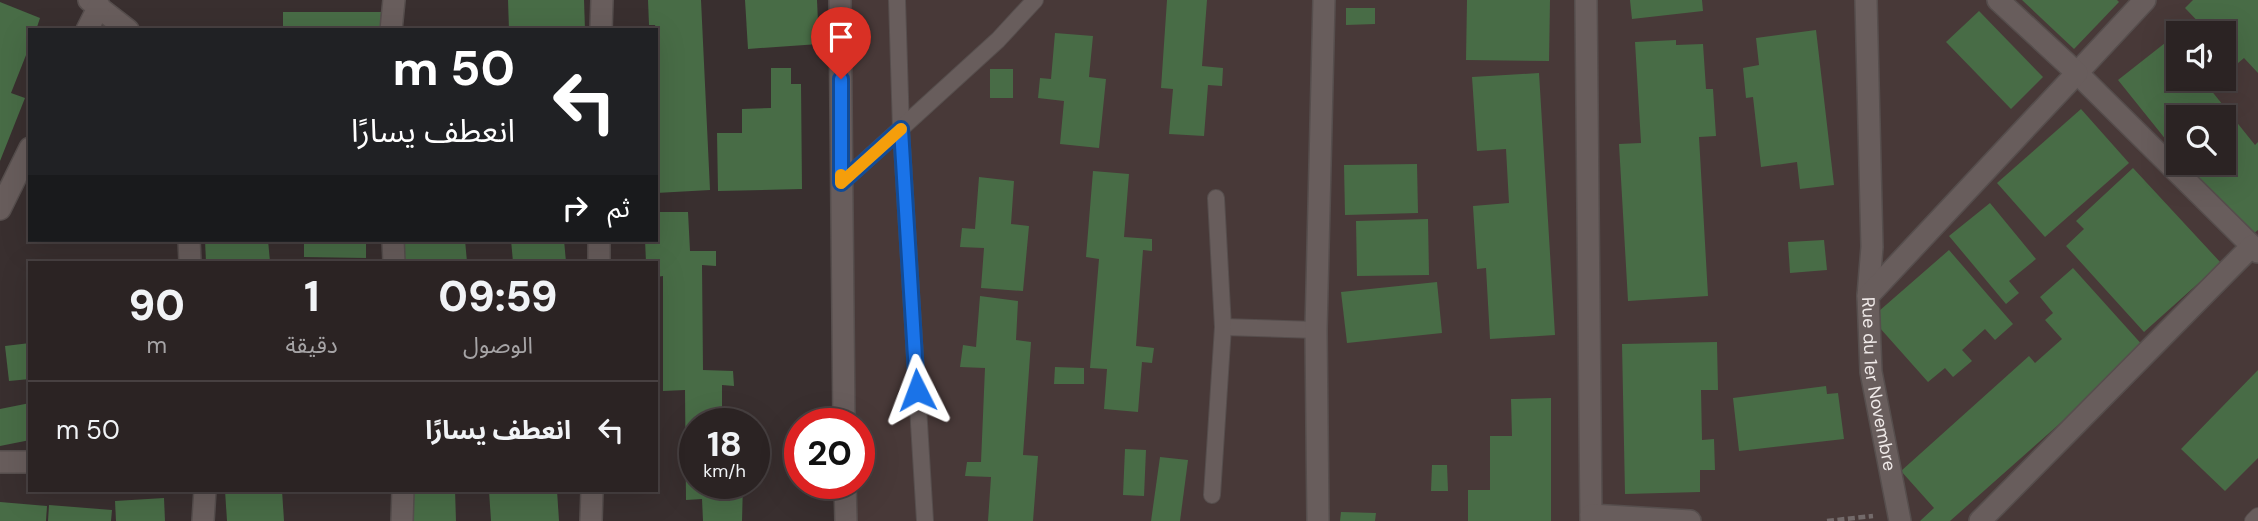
<!DOCTYPE html>
<html lang="ar">
<head>
<meta charset="utf-8">
<style>
	:root { --surface:#2b2323; --page:#372f30; --text:#f1f3f6; --muted:#a6a4a6; --line:#474041 }
	body { margin:0; font-family:"DM Sans","Noto Sans Arabic",sans-serif; background:var(--page); color:var(--text); direction:rtl; height:100vh; display:flex; flex-direction:column; font-size:26px; white-space:nowrap }
	* { box-sizing:border-box; margin:0 }
	p { font-size:23px; color:var(--muted) }
	.icon { flex:none; width:38px; height:38px; fill:none; stroke:currentColor; stroke-width:2; stroke-linecap:round; stroke-linejoin:round }
	.map { position:relative; flex:1; overflow:hidden; direction:ltr }
	.side { position:absolute; left:28px; top:261px; width:630px; height:231px; display:flex; flex-direction:column; background:var(--surface); border-radius:0px; box-shadow:0 7px 28px #0002,0 0 0 2px var(--line); direction:rtl }
	.side>* { flex:none }
	.banner { position:absolute; left:28px; top:28px; width:630px; height:214px; border-radius:0px; box-shadow:0 7px 28px #0002,0 0 0 2px var(--line); direction:rtl; background:#202124; color:#fff; overflow:hidden }
	.fabs { position:absolute; left:2166px; top:21px; display:grid; gap:14px }
	.fabs a { display:grid; place-items:center; width:70px; height:70px; border-radius:0px; background:var(--surface); box-shadow:0 7px 28px #0002,0 0 0 2px var(--line); font-size:35px }
	.speed { position:absolute; left:679px; top:408px; display:flex; gap:14px; font-size:35px; font-weight:700; text-align:center }
	.speed>* { display:grid; place-content:center; width:91px; height:91px; border-radius:50%; background:var(--surface); box-shadow:0 7px 28px #0002,0 0 0 2px var(--line); line-height:1 }
	.speed small { font-size:18px; font-weight:400 }
	.speed .limit { border:10px solid #d22; background:#fff; color:#111 }
	.pin { position:absolute; display:grid; place-items:center; width:60px; height:60px; color:#fff; margin:-72px -30px; border-radius:50% 50% 50% 0; rotate:-45deg; box-shadow:0 0 7px #0007 }
	.pin .icon { rotate:45deg }
	.me { position:absolute; width:77px; margin:-38px; rotate:357deg; stroke-linejoin:round; filter:drop-shadow(0 0 5px #0008) }
	.turn { display:flex; align-items:center; gap:24px; height:147px; padding:0 28px; font-size:32px }
	.turn .icon { width:91px; height:91px; stroke-width:2.5 }
	.turn b { display:block; font-size:49px; line-height:60px }
	.then { display:flex; align-items:center; height:66px; padding:0 28px; background:#0003; gap:14px; font-size:26px }
	.eta { display:flex; justify-content:space-evenly; align-items:center; height:119px; text-align:center }
	.eta b { font-size:42px; font-weight:800; line-height:49px }
	ul { padding:0; list-style:none }
	li { display:flex; align-items:center; gap:21px; height:98px; padding:0 28px; border-top:2px solid var(--line) }
	li div { flex:1 }
	li b { display:block; font-size:26px }
	li em { font-style:normal }
	.map>svg:first-child { display:block }
	.built { fill:#483938; fill-rule:evenodd }
	.building { fill:#486c46 }
	.lines { fill:none; stroke-linecap:round; stroke-linejoin:round }
	.lane-casing { stroke:#564e4d; stroke-width:18 }
	.street-casing { stroke:#564e4d; stroke-width:24 }
	.secondary-casing { stroke:#564e4d; stroke-width:24 }
	.path { stroke:#736a6a; stroke-width:4.5; stroke-dasharray:7 3.5; stroke-linecap:butt }
	.lane { stroke:#685d5c; stroke-width:16 }
	.street { stroke:#685d5c; stroke-width:21 }
	.secondary { stroke:#685d5c; stroke-width:21 }
	.route-casing { stroke:#114b97; stroke-width:18 }
	.route { stroke:#1a73e8; stroke-width:12 }
	.slow { stroke:#f59e0b; stroke-width:12 }
	.labels { text-anchor:middle; stroke-width:7; stroke-linejoin:round; paint-order:stroke }
	.street-label { font-size:18px; fill:#efe9e8; stroke:#1d1919 }
</style>
</head>
<body>
<div class="map">
<svg width="2258" height="521" viewBox="0 0 2258 521">
	<rect width="100%" height="100%" fill="#392f2f"/>
	<!-- built -->
	<path class="built" d="M832,0H2258V521H837V483H859V424L836,423ZM2179,33H2224V79H2179ZM2179,117H2224V163H2179Z"/>
	<!-- building -->
	<g class="building">
		<polygon points="508,0 584,0 585,30 509,30"/>
		<polygon points="648,0 701,0 710,190 656,193 656,30 655,25 649,25"/>
		<polygon points="745,0 817,0 819,44 748,49"/>
		<polygon points="1167,0 1207,0 1202,66 1223,68 1222,86 1208,85 1204,136 1169,134 1173,89 1161,88"/>
		<polygon points="1467,0 1550,0 1549,61 1466,60"/>
		<polygon points="1630,0 1702,0 1703,11 1632,19"/>
		<polygon points="2022,0 2117,0 2119,2 2074,49"/>
		<polygon points="2193,0 2258,0 2258,73 2244,58 2238,63 2224,48 2224,33 2209,33 2185,8"/>
		<polygon points="0,2 40,18 36,30 30,30 30,45 11,93 25,98 0,161"/>
		<polygon points="1346,8 1375,8 1375,24 1346,25"/>
		<polygon points="1979,11 2043,77 2011,109 1946,42"/>
		<polygon points="283,12 381,12 380,30 283,30"/>
		<polygon points="458,26 458,30 415,30 415,28"/>
		<polygon points="1816,30 1834,185 1800,189 1797,162 1761,167 1753,97 1746,98 1743,68 1759,65 1756,38"/>
		<polygon points="2179,32 2179,79 2202,79 2255,145 2258,142 2258,230 2248,238 2184,163 2224,163 2224,117 2179,117 2179,156 2118,80"/>
		<polygon points="1055,33 1093,36 1089,77 1106,79 1099,148 1060,144 1064,101 1038,98 1040,78 1051,79"/>
		<polygon points="1676,40 1676,45 1703,44 1706,89 1713,89 1716,136 1699,137 1708,296 1628,301 1619,144 1641,143 1635,42"/>
		<polygon points="771,68 791,68 791,84 801,84 802,189 718,191 717,133 742,133 742,109 771,108"/>
		<rect x="990" y="69" width="23" height="29"/>
		<polygon points="1539,73 1555,335 1490,339 1486,268 1477,269 1473,206 1509,203 1506,149 1477,151 1472,77"/>
		<polygon points="2081,109 2129,163 2045,237 1997,183"/>
		<polygon points="1417,164 1418,213 1345,215 1344,165"/>
		<polygon points="2133,168 2221,263 2144,332 2066,246 2084,229 2076,221"/>
		<polygon points="1093,171 1129,174 1124,237 1152,239 1152,251 1143,250 1136,346 1154,348 1152,363 1142,362 1138,412 1104,409 1107,369 1090,368 1099,259 1086,257"/>
		<polygon points="979,177 1014,181 1011,224 1029,226 1023,291 981,288 984,248 960,247 962,228 975,229"/>
		<polygon points="1990,203 2036,259 2009,281 2019,293 2006,304 1949,236"/>
		<polygon points="656,212 688,212 690,251 716,251 716,266 702,265 703,370 733,371 734,386 722,385 722,424 695,424 695,483 743,483 742,521 703,521 702,499 686,500 685,390 663,391 663,276 656,277 656,262 646,262 645,240 656,240"/>
		<polygon points="1428,219 1429,275 1357,276 1356,221"/>
		<polygon points="205,240 268,240 270,262 206,262"/>
		<polygon points="304,240 366,240 366,258 304,257"/>
		<polygon points="402,240 465,240 467,262 405,262"/>
		<polygon points="511,240 564,240 566,262 513,262"/>
		<polygon points="1824,240 1827,270 1790,273 1788,242"/>
		<polygon points="1949,250 2013,324 1995,340 1985,329 1962,350 1972,361 1953,377 1945,368 1928,382 1871,318"/>
		<polygon points="2073,268 2145,348 1950,521 1920,521 1934,508 1901,471 2029,356 2035,363 2062,339 2045,320 2053,313 2040,297"/>
		<polygon points="1437,282 1442,333 1347,343 1341,292"/>
		<polygon points="980,296 1018,301 1016,340 1031,342 1023,455 1038,456 1033,521 988,521 991,477 965,476 967,462 981,462 985,368 960,367 963,345 976,347"/>
		<polygon points="1717,342 1718,390 1701,390 1702,440 1714,439 1715,470 1700,470 1700,492 1625,494 1622,344"/>
		<polygon points="30,343 30,379 9,381 5,346"/>
		<polygon points="1055,367 1084,368 1084,384 1054,384"/>
		<polygon points="2258,370 2258,458 2225,491 2181,449"/>
		<polygon points="1826,386 1827,394 1838,393 1844,439 1739,451 1733,398"/>
		<polygon points="1551,398 1551,521 1468,521 1468,490 1490,490 1490,436 1512,436 1511,399"/>
		<polygon points="30,403 30,440 0,446 0,409"/>
		<polygon points="1125,449 1146,450 1144,496 1123,495"/>
		<polygon points="1160,457 1188,460 1180,521 1151,521"/>
		<polygon points="1432,465 1447,465 1448,491 1431,491"/>
		<polygon points="225,490 282,490 284,521 227,521"/>
		<polygon points="408,490 455,490 456,521 409,521"/>
		<polygon points="489,490 557,490 559,521 491,521"/>
		<polygon points="164,498 165,521 116,521 115,501"/>
		<polygon points="0,502 47,506 46,521 0,521"/>
		<polygon points="49,505 112,510 111,521 48,521"/>
		<polygon points="1341,512 1376,513 1375,521 1340,521"/>
	</g>
	<g class="lines">
		<!-- lane casing -->
		<g class="lane-casing">
			<g id="lane">
				<polyline points="897,0 901,129 925,521"/>
				<polyline points="841,183 998,40 1035,0"/>
				<polyline points="1223,327 1316,330"/>
				<polyline points="1212,495 1223,327 1216,198"/>
				<polyline points="2253,521 2258,516"/>
			</g>
		</g>
		<!-- street casing -->
		<g class="street-casing">
			<g id="street">
				<polyline points="89,0 128,30"/>
				<polyline points="1586,0 1591,521"/>
				<path id="s1" d="M1866,0L1872,247L1868,296L1871,372L1900,521"/>
				<polyline points="2145,0 2077,73 2252,246"/>
				<polyline points="87,30 99,6"/>
				<polyline points="391,30 394,0"/>
				<polyline points="601,30 602,0"/>
				<polyline points="0,209 30,148"/>
				<polyline points="189,240 190,262"/>
				<polyline points="393,240 394,262"/>
				<polyline points="599,262 599,240"/>
				<polyline points="1868,296 2077,73 1998,0"/>
				<polyline points="0,462 30,462"/>
				<polyline points="1591,515 1690,521"/>
				<polyline points="203,521 205,490"/>
				<polyline points="402,521 403,490"/>
				<polyline points="591,521 592,490"/>
				<polyline points="1318,521 1316,330 1324,0"/>
				<polyline points="1980,521 2252,246 2258,252"/>
			</g>
		</g>
		<!-- secondary casing -->
		<g class="secondary-casing">
			<g id="secondary">
				<polyline points="840,0 844,424"/>
				<polyline points="845,483 846,521"/>
			</g>
		</g>
		<!-- path -->
		<polyline class="path" points="1827,521 1873,516"/>
		<!-- lane -->
		<use href="#lane" class="lane"/>
		<!-- street -->
		<use href="#street" class="street"/>
		<!-- secondary -->
		<use href="#secondary" class="secondary"/>
	</g>
	<g class="lines">
		<!-- route casing -->
		<g class="route-casing">
			<polyline id="route" points="841,79 841,183 901,129 917,390"/>
		</g>
		<!-- route -->
		<use href="#route" class="route"/>
		<!-- slow -->
		<polyline class="slow" points="841,175 841,183 901,129"/>
	</g>
	<g class="labels">
		<!-- street labels -->
		<g class="street-label">
			<text dy="6" stroke="none"><textPath href="#s1" startOffset="385">Rue du 1er Novembre</textPath></text>
		</g>
	</g>
</svg>
<div class="fabs">
<a><svg class="icon" aria-label="sound" viewBox="0 0 24 24"><path d="M4 9h4l5-4v14l-5-4H4zM17 9q2 3 0 6"/></svg></a>
<a><svg class="icon" aria-label="search" viewBox="0 0 24 24"><circle cx="10" cy="10" r="6"/><path d="M15 15l6 6"/></svg></a>
</div>
<div class="speed"><div>18<small>km/h</small></div><div class="limit">20</div></div>
<div class="pin" style="left:841px;top:79px;background:#d93025"><svg class="icon" aria-label="arrive" viewBox="0 0 24 24"><path d="M6 21V4h12l-3 4 3 4H6"/></svg></div>
<svg class="me" style="left:917px;top:390px" viewBox="-20 -20 40 40"><path d="M0-17L14 15 0 8-14 15z" fill="#1a73e8" stroke="#fff" stroke-width="4"/></svg>
<div class="banner">
<div class="turn"><svg class="icon" aria-label="left" viewBox="0 0 24 24"><path d="M17 20v-9H6M10 6l-5 5 5 5"/></svg><div><b>50 m</b>انعطف يسارًا</div></div>
<div class="then">ثم<svg class="icon" aria-label="right" viewBox="0 0 24 24"><path d="M7 20v-9h11M14 6l5 5-5 5"/></svg></div>
</div>
<section class="side">
<div class="eta">
<div><b>09:59</b><p>الوصول</p></div>
<div><b>1</b><p>دقيقة</p></div>
<div><b>90</b><p>m</p></div>
</div>
<ul>
<li><svg class="icon" aria-label="left" viewBox="0 0 24 24"><path d="M17 20v-9H6M10 6l-5 5 5 5"/></svg><div><b>انعطف يسارًا</b></div><em>50 m</em></li>
</ul>
</section>
</div>
</body>
</html>
